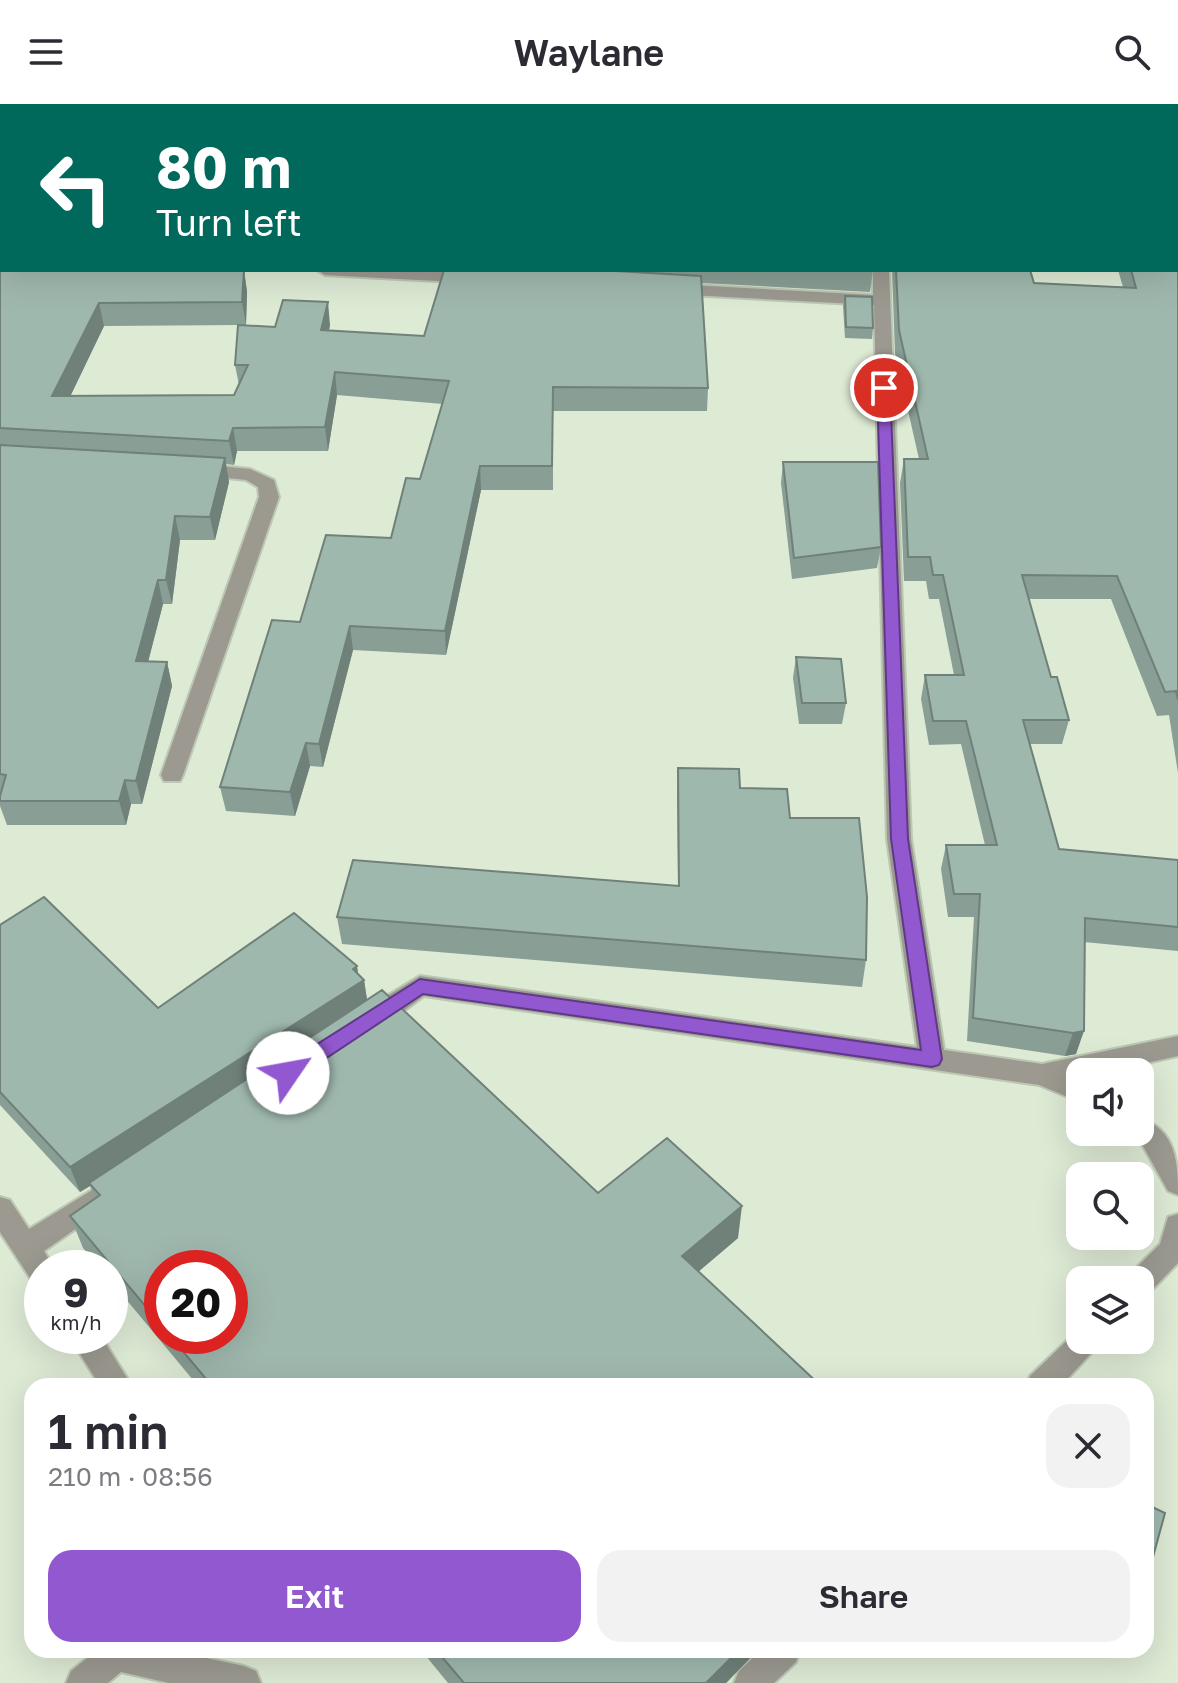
<!DOCTYPE html>
<html lang="en">
<head>
<meta charset="utf-8">
<style>
	:root { --surface:#fff; --page:#f2f2f3; --text:#2b2b33; --muted:#7c7c81; --accent:#9258cf }
	body { margin:0; font-family:"Golos Text",sans-serif; background:var(--page); color:var(--text); height:100vh; display:flex; flex-direction:column; font-size:30px; white-space:nowrap }
	* { box-sizing:border-box; margin:0 }
	p { font-size:26px; color:var(--muted) }
	.icon { flex:none; width:44px; height:44px; fill:none; stroke:currentColor; stroke-width:2; stroke-linecap:round; stroke-linejoin:round }
	.map { position:relative; flex:1; overflow:hidden }
	.sheet { position:absolute; left:24px; top:1274px; width:1130px; height:280px; display:flex; flex-direction:column; background:var(--surface); border-radius:24px; box-shadow:0 8px 32px #0002 }
	.sheet>* { flex:none }
	.hud { position:absolute; left:0px; top:0px; width:1178px; height:168px; box-shadow:0 8px 32px #0002; background:#00695c; color:#fff; overflow:hidden }
	.buttons { position:absolute; left:1066px; top:954px; display:grid; gap:16px }
	.buttons a { display:grid; place-items:center; width:88px; height:88px; border-radius:16px; background:var(--surface); box-shadow:0 8px 32px #0002; font-size:40px }
	.speed { position:absolute; left:24px; top:1146px; display:flex; gap:16px; font-size:40px; font-weight:700; text-align:center }
	.speed>* { display:grid; place-content:center; width:104px; height:104px; border-radius:50%; background:var(--surface); box-shadow:0 8px 32px #0002; line-height:1 }
	.speed small { font-size:20px; font-weight:400 }
	.speed .limit { border:12px solid #d22; background:#fff; color:#111 }
	.pin { position:absolute; display:grid; place-items:center; width:68px; height:68px; color:#fff; margin:-34px; border:4px solid #fff; border-radius:50%; box-shadow:0 2px 8px #0007 }
	.me { position:absolute; width:88px; margin:-44px; rotate:57deg; stroke-linejoin:round; filter:drop-shadow(0 0 6px #0008) }
	.turn { display:flex; align-items:center; gap:28px; height:168px; padding:0 24px; font-size:36px }
	.turn .icon { width:104px; height:104px; stroke-width:2.5 }
	.turn b { display:block; font-size:56px; line-height:68px }
	.round { display:grid; place-items:center; flex:none; width:84px; height:84px; border-radius:24px; background:var(--page) }
	.summary { display:flex; align-items:center; justify-content:space-between; height:136px; padding:0 24px }
	h1 { font-size:48px; font-weight:600; line-height:60px }
	.primary-button { display:flex; gap:16px; margin-top:auto; padding:16px 24px }
	.primary-button a { flex:1; height:92px; border-radius:24px; background:var(--accent); color:#fff; font-size:32px; font-weight:600; line-height:92px; text-align:center }
	.primary-button a+a { background:var(--page); color:var(--text) }
	header { display:flex; justify-content:space-between; align-items:center; height:104px; padding:0 24px; background:var(--surface); font-size:36px; font-weight:600 }
	.map>svg:first-child { display:block }
	.lines { fill:none; stroke-linecap:round; stroke-linejoin:round }
	.minor-casing { stroke:#bcc7b4; stroke-width:4 }
	.minor { fill:#9b9990; fill-rule:evenodd }
	.wall { fill:#899e95; fill-rule:evenodd }
	.shaded-wall { fill:#6f8179 }
	.building { fill:#9fb8ad; stroke:#6f8179; stroke-width:2 }
	.route { fill:#9258cf; stroke:#5f3987; stroke-width:2 }
</style>
</head>
<body>
<header><svg class="icon" aria-label="menu" viewBox="0 0 24 24"><path d="M4 6h16M4 12h16M4 18h16"/></svg>Waylane<svg class="icon" aria-label="search" viewBox="0 0 24 24"><circle cx="10" cy="10" r="6"/><path d="M15 15l6 6"/></svg></header>
<div class="map">
<svg width="1178" height="1579" viewBox="0 0 1178 1579">
	<rect width="100%" height="100%" fill="#ddead4"/>
	<g class="lines">
		<!-- minor casing -->
		<g class="minor-casing">
			<g id="minor">
				<path d="M317,166C344,166 468,161 482,174L474,179L325,171Z"/>
				<path d="M873,166H889L911,735L944,946L1042,960L1178,932V952L1106,968H1080V974H1077L1080,975V998L1039,981L424,892C406,904 380,930 359,923L355,916L359,909L420,872L917,943L887,735L874,201L671,190L663,185L671,180L873,191Z"/>
				<polygon points="198,360 250,365 274,376 279,393 183,671 180,677 164,677 161,671 259,393 258,383 246,376 191,370 188,366 191,362"/>
				<path d="M1140,1014C1176,1026 1178,1058 1178,1091L1168,1087L1143,1042L1128,1028H1140Z"/>
				<polygon points="97,1083 107,1087 111,1095 107,1103 44,1147 54,1164 42,1164 42,1181 32,1177 0,1128 0,1093 10,1096 29,1125"/>
				<polygon points="1178,1110 1178,1159 1150,1188 1140,1192 1140,1176 1127,1176 1130,1170 1160,1140 1168,1113"/>
				<polygon points="1080,1224 1080,1236 1100,1236 1095,1245 1061,1282 1026,1282 1030,1272"/>
				<polygon points="69,1232 101,1232 132,1282 100,1282"/>
				<polygon points="97,1546 169,1546 244,1562 256,1567 261,1579 169,1579 121,1568 108,1579 66,1579 71,1567"/>
				<polygon points="761,1546 800,1546 796,1558 774,1579 734,1579 739,1567"/>
			</g>
		</g>
		<!-- minor -->
		<use href="#minor" class="minor"/>
	</g>
	<!-- wall -->
	<g class="wall">
		<path d="M0,0H1178V669L1169,611L1157,612L1111,495H1029L1051,573L1069,616L1062,640H1029L1059,745L1178,756V847L1084,838L1076,950L1065,952L967,937L974,813H948L941,765L946,741H985L961,640L929,641L921,595L925,571H954L939,495H929L926,477H904L900,379L904,355H919L895,249L892,166H1030L1034,179L1123,183L1118,166H1176V2H2V166H244L247,188L246,221L275,223L330,221L329,227L424,232L444,166H873L870,188L701,179L708,284L707,307H553V386H481L446,551L353,546L323,663L310,662L295,712L226,707L220,683L300,518L391,434L420,375L443,300L337,291L328,347H237L234,361L226,360L229,378L215,436H180L172,500H163L148,558H167L172,582L142,700H131L126,721H7L0,702ZM238,221L235,261L239,281L234,291L70,292L104,222Z"/>
		<polygon points="845,192 873,224 872,235 845,234 843,202"/>
		<polygon points="783,358 881,443 877,464 792,475 781,379"/>
		<polygon points="796,553 846,599 842,620 799,620 793,574"/>
		<polygon points="678,664 740,684 790,714 866,856 862,883 342,840 337,813 678,782 677,691"/>
		<path d="M0,821L158,904L357,862L358,870L364,876L367,896L598,1089L738,1134L698,1168L821,1282H198L110,1176V1164H100L83,1144L70,1112L95,1094L90,1082L80,1088L0,1001ZM162,1164L230,1232H162Z"/>
		<polygon points="1146,1400 1153,1453 1148,1461 1146,1460"/>
		<polygon points="421,1546 758,1546 726,1579 448,1579"/>
	</g>
	<!-- shaded-wall -->
	<g class="shaded-wall">
		<polygon points="244,166 247,188 246,221 242,198"/>
		<polygon points="328,198 330,221 324,249 321,226"/>
		<polygon points="99,199 104,222 59,316 52,292"/>
		<polygon points="335,268 337,291 328,347 325,323"/>
		<polygon points="233,324 237,347 234,361 229,337"/>
		<polygon points="225,354 229,378 215,436 210,413"/>
		<polygon points="480,362 481,386 446,551 445,527"/>
		<polygon points="175,412 180,436 172,500 166,476"/>
		<polygon points="158,476 163,500 142,581 136,557"/>
		<polygon points="350,522 353,546 323,663 319,640"/>
		<polygon points="167,558 172,582 142,700 136,677"/>
		<polygon points="306,639 310,662 295,712 290,688"/>
		<polygon points="125,676 131,700 126,721 119,697"/>
		<polygon points="357,862 359,878 364,876 368,902 89,1079 90,1082 80,1088 70,1063"/>
		<polygon points="1084,927 1076,950 1065,952 1073,929"/>
		<polygon points="742,1102 738,1134 679,1184 682,1152"/>
		<polygon points="739,1546 758,1546 726,1579 706,1579"/>
	</g>
	<!-- building -->
	<g class="building">
		<polygon points="0,0 1178,0 1178,596 1176,587 1165,588 1117,472 1022,471 1051,573 1057,573 1069,616 1023,616 1059,745 1178,756 1178,823 1085,814 1084,927 1073,929 973,914 980,790 954,790 946,741 997,741 966,617 933,617 925,571 964,571 943,471 933,471 930,453 908,453 904,355 928,355 899,226 896,166 1030,166 1034,179 1136,184 1131,166 1176,166 1176,2 2,2 2,166 244,166 242,198 99,199 52,292 234,291 248,261 235,261 238,221 275,223 283,196 328,198 321,226 424,232 444,166 598,166 701,172 708,284 553,283 552,362 480,362 445,527 350,522 319,640 306,639 290,688 220,683 272,516 300,518 326,431 391,434 406,374 420,375 449,277 335,268 325,323 233,324 229,337 0,324"/>
		<polygon points="845,192 872,193 873,224 846,223"/>
		<polygon points="0,341 225,354 210,413 175,412 166,476 158,476 136,557 167,558 136,677 125,676 119,697 0,697 0,692 6,671 0,670"/>
		<polygon points="783,358 878,358 881,443 794,454"/>
		<polygon points="796,553 841,555 846,599 802,599"/>
		<polygon points="678,664 739,665 740,684 787,685 790,714 859,714 867,793 866,856 337,813 353,756 679,782"/>
		<polygon points="44,793 158,904 294,809 357,862 353,865 364,876 70,1063 0,988 0,821"/>
		<polygon points="382,886 598,1089 667,1034 742,1102 682,1152 821,1282 212,1282 170,1232 230,1232 230,1164 162,1164 162,1222 70,1112 100,1091 89,1079"/>
		<polygon points="1146,1400 1165,1409 1153,1453 1146,1450"/>
		<polygon points="436,1546 739,1546 706,1579 464,1579"/>
	</g>
	<!-- route -->
	<polygon class="route" points="884,280 890,284 908,735 942,955 939,961 932,963 423,890 295,975 281,975 279,969 281,963 420,875 921,946 891,735 877,284"/>
</svg>
<div class="buttons">
<a><svg class="icon" aria-label="sound" viewBox="0 0 24 24"><path d="M4 9h4l5-4v14l-5-4H4zM17 9q2 3 0 6"/></svg></a>
<a><svg class="icon" aria-label="search" viewBox="0 0 24 24"><circle cx="10" cy="10" r="6"/><path d="M15 15l6 6"/></svg></a>
<a><svg class="icon" aria-label="layers" viewBox="0 0 24 24"><path d="M12 4l9 5-9 5-9-5zM3 14l9 5 9-5"/></svg></a>
</div>
<div class="speed"><div>9<small>km/h</small></div><div class="limit">20</div></div>
<div class="pin" style="left:884px;top:284px;background:#d93025"><svg class="icon" aria-label="arrive" viewBox="0 0 24 24"><path d="M6 21V4h12l-3 4 3 4H6"/></svg></div>
<svg class="me" style="left:288px;top:969px" viewBox="-20 -20 40 40"><circle r="19" fill="#fff"/><path d="M0-13L10 11 0 6-10 11z" fill="#9258cf"/></svg>
<div class="hud">
<div class="turn"><svg class="icon" aria-label="left" viewBox="0 0 24 24"><path d="M17 20v-9H6M10 6l-5 5 5 5"/></svg><div><b>80 m</b>Turn left</div></div>
</div>
<section class="sheet">
<div class="summary"><div><h1>1 min</h1><p>210 m · 08:56</p></div><a class="round"><svg class="icon" aria-label="close" viewBox="0 0 24 24"><path d="M6 6l12 12M18 6L6 18"/></svg></a></div>
<div class="primary-button"><a>Exit</a><a>Share</a></div>
</section>
</div>
</body>
</html>
